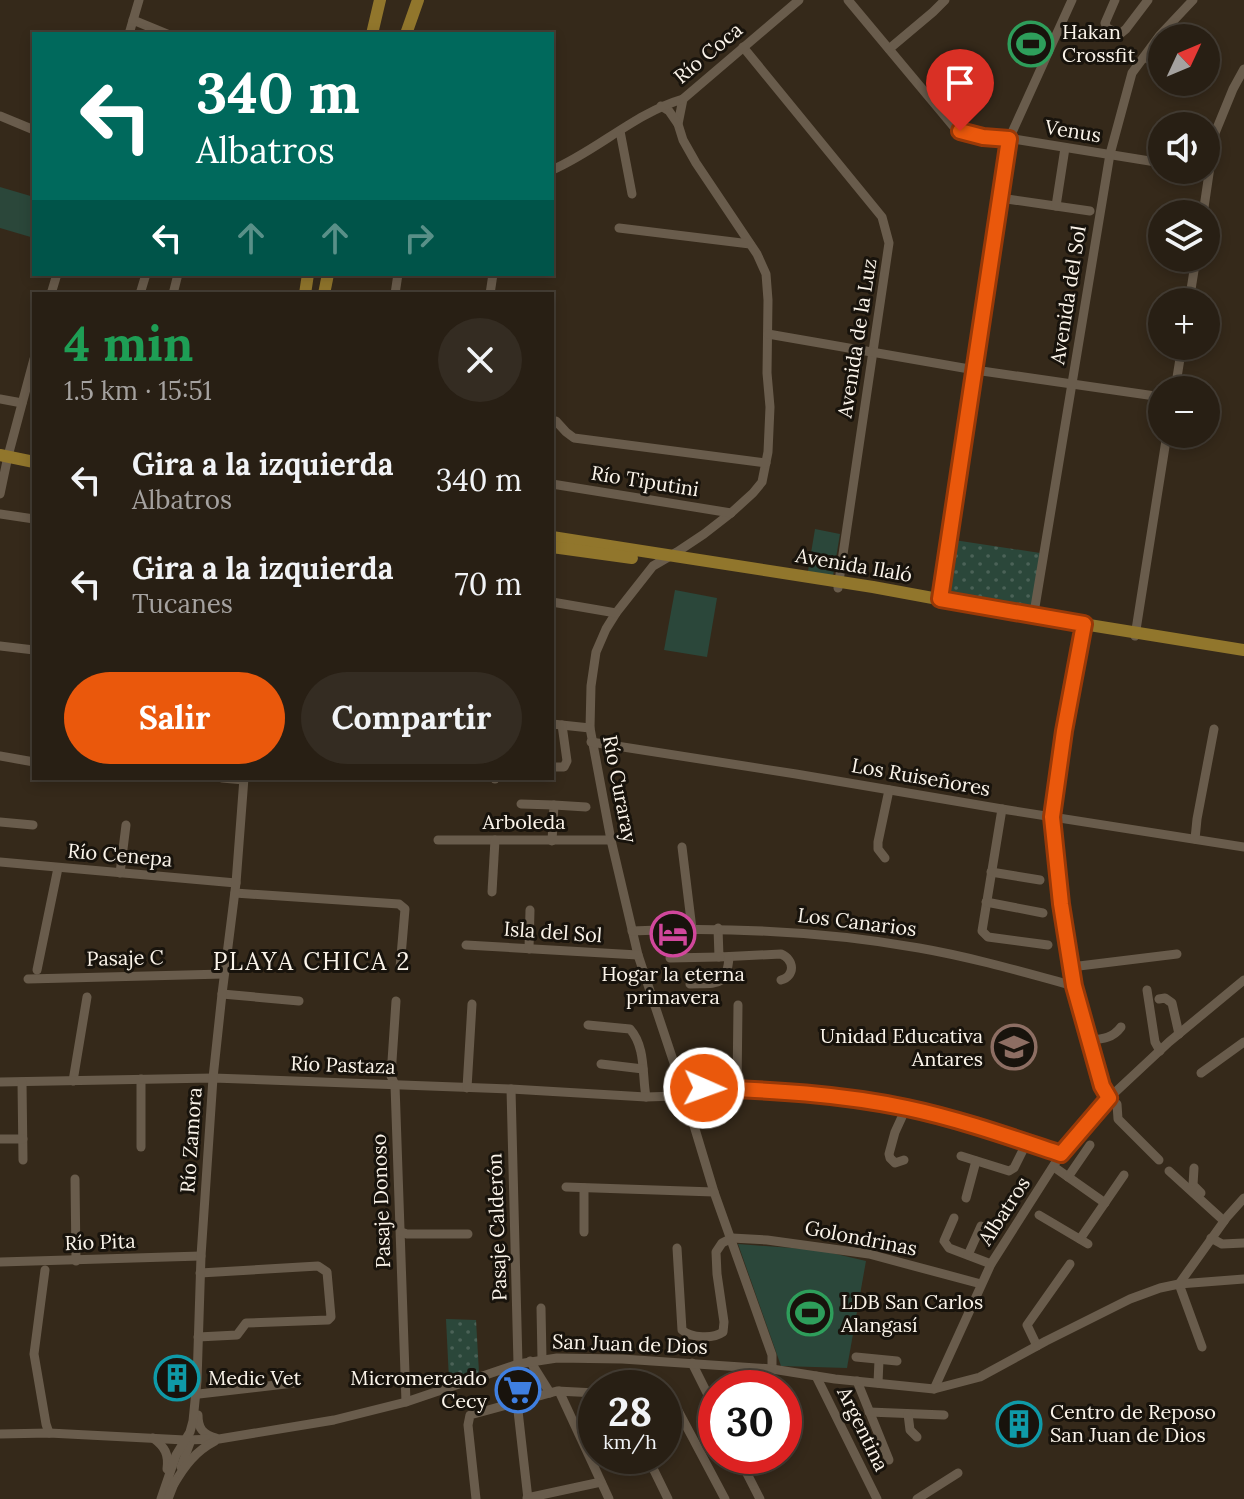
<!DOCTYPE html>
<html lang="es">
<head>
<meta charset="utf-8">
<style>
	:root { --surface:#281f14; --page:#342c22; --text:#f1f3f6; --muted:#a5a2a0; --line:#443d34; --accent:#ea580c }
	body { margin:0; font-family:Lora,serif; background:var(--page); color:var(--text); height:100vh; display:flex; flex-direction:column; font-size:30px; white-space:nowrap }
	* { box-sizing:border-box; margin:0 }
	p { font-size:26px; color:var(--muted) }
	.icon { flex:none; width:44px; height:44px; fill:none; stroke:currentColor; stroke-width:2; stroke-linecap:round; stroke-linejoin:round }
	.map { position:relative; flex:1; overflow:hidden }
	.panel { position:absolute; left:32px; top:292px; width:522px; height:488px; display:flex; flex-direction:column; background:var(--surface); border-radius:0px; box-shadow:0 4px 12px #0003,0 0 0 2px var(--line) }
	.panel>* { flex:none }
	.guide { position:absolute; left:32px; top:32px; width:522px; height:244px; border-radius:0px; box-shadow:0 4px 12px #0003,0 0 0 2px var(--line); background:#00695c; color:#fff; overflow:hidden }
	.needle { width:52px; rotate:46deg }
	.buttons { position:absolute; left:1148px; top:24px; display:grid; gap:16px }
	.buttons a { display:grid; place-items:center; width:72px; height:72px; border-radius:50%; background:var(--surface); box-shadow:0 4px 12px #0003,0 0 0 2px var(--line); font-size:40px }
	.speed { position:absolute; left:578px; top:1370px; display:flex; gap:16px; font-size:40px; font-weight:700; text-align:center }
	.speed>* { display:grid; place-content:center; width:104px; height:104px; border-radius:50%; background:var(--surface); box-shadow:0 4px 12px #0003,0 0 0 2px var(--line); line-height:1 }
	.speed small { font-size:20px; font-weight:400 }
	.speed .limit { border:12px solid #d22; background:#fff; color:#111 }
	.pin { position:absolute; display:grid; place-items:center; width:68px; height:68px; color:#fff; margin:-82px -34px; border-radius:50% 50% 50% 0; rotate:-45deg; box-shadow:0 0 8px #0007 }
	.pin .icon { rotate:45deg }
	.me { position:absolute; width:88px; margin:-44px; rotate:92deg; stroke-linejoin:round; filter:drop-shadow(0 0 6px #0008) }
	.turn { display:flex; align-items:center; gap:28px; height:168px; padding:0 32px; font-size:36px }
	.turn .icon { width:104px; height:104px; stroke-width:2.5 }
	.turn b { display:block; font-size:56px; line-height:68px }
	.lanes { display:flex; align-items:center; height:76px; padding:0 32px; background:#0003; justify-content:center; gap:40px; direction:ltr }
	.lanes .off { opacity:.35 }
	.round { display:grid; place-items:center; flex:none; width:84px; height:84px; border-radius:42px; background:var(--page) }
	.overview { display:flex; align-items:center; justify-content:space-between; height:136px; padding:0 32px }
	h1 { font-size:48px; font-weight:700; line-height:60px; color:#1e9e55 }
	.cta { display:flex; gap:16px; margin-top:auto; padding:16px 32px }
	.cta a { flex:1; height:92px; border-radius:48px; background:var(--accent); color:#fff; font-size:32px; font-weight:700; line-height:92px; text-align:center }
	.cta a+a { background:var(--page); color:var(--text) }
	ul { padding:0; list-style:none }
	li { display:flex; align-items:center; gap:24px; height:104px; padding:0 32px }
	li div { flex:1 }
	li b { display:block; font-size:30px }
	li em { font-style:normal }
	.map>svg:first-child { display:block }
	.park { fill:url(#park-dots) }
	.pitch { fill:#2b473a }
	.lines { fill:none; stroke-linecap:round; stroke-linejoin:round }
	.minor { stroke:#695c4c; stroke-width:9 }
	.major { stroke:#91762c; stroke-width:12 }
	.route-casing { stroke:#983908; stroke-width:20 }
	.route { stroke:#ea580c; stroke-width:14 }
	.labels { text-anchor:middle; stroke-width:6; stroke-linejoin:round; paint-order:stroke }
	.poi-label { font-size:20px; fill:#fbf4ea; stroke:#18130c; text-anchor:start }
	.street-label { font-size:20px; fill:#fbf4ea; stroke:#18130c }
	.quarter-label { font-size:24px; letter-spacing:2px; fill:#fbf4ea; stroke:#18130c }
</style>
</head>
<body>
<div class="map">
<svg width="1244" height="1499" viewBox="0 0 1244 1499">
	<defs>
		<pattern id="park-dots" width="8" height="8" patternUnits="userSpaceOnUse" patternTransform="scale(2)"><rect width="8" height="8" fill="#2b473a"/><path d="M2 2h.1M6 6h.1" fill="none" stroke="#4b6257" stroke-width="1.8" stroke-linecap="round"/></pattern>
	</defs>
	<rect width="100%" height="100%" fill="#35291a"/>
	<!-- park -->
	<g class="park">
		<polygon points="954,540 1040,553 1031,610 946,597"/>
		<polygon points="446,1319 476,1320 479,1373 449,1379"/>
	</g>
	<!-- pitch -->
	<g class="pitch">
		<polygon points="0,187 34,197 34,238 0,228"/>
		<polygon points="815,529 840,534 833,576 808,571"/>
		<polygon points="675,590 717,598 707,657 664,650"/>
		<polygon points="738,1244 819,1250 866,1261 847,1368 781,1366"/>
	</g>
	<g class="lines">
		<!-- minor -->
		<g class="minor">
			<path d="M848,0L954,127C973,138 994,136 1014,139C1064,147 1113,155 1162,163"/>
			<polyline points="1115,0 1105,23 1107,28 1120,34 1126,29 1148,0"/>
			<polyline points="133,20 167,34"/>
			<polyline points="129,34 139,0"/>
			<polyline points="1184,38 1184,37"/>
			<polyline points="743,47 882,217 889,243 838,588"/>
			<polyline points="889,49 933,12 945,0"/>
			<polyline points="1144,57 1162,66"/>
			<polyline points="1196,82 1200,84"/>
			<polyline points="683,99 678,124 683,140 696,163 757,254 766,274 768,300 767,373 770,407 768,452 762,482 753,493 731,513 704,534 677,552 653,566 616,613 606,629 596,652 591,686 590,728 611,840 638,955 686,1099 714,1192 772,1355 772,1369"/>
			<polyline points="661,106 669,111 678,124"/>
			<polyline points="0,116 34,130"/>
			<polyline points="620,131 632,194"/>
			<path d="M552,170C598,150 635,113 683,99L799,0"/>
			<polyline points="1007,199 1090,211"/>
			<polyline points="1056,206 1065,148"/>
			<polyline points="1203,214 1215,133 1233,89 1244,69"/>
			<polyline points="619,228 750,244"/>
			<polyline points="51,294 57,274"/>
			<polyline points="140,294 146,274"/>
			<polyline points="173,294 178,274"/>
			<polyline points="395,294 398,274"/>
			<polyline points="490,294 493,274"/>
			<polyline points="1189,302 1196,258"/>
			<polyline points="768,334 975,370 1162,397"/>
			<polyline points="1175,390 1182,346"/>
			<polyline points="0,399 22,403"/>
			<polyline points="556,421 566,432 574,438 766,463"/>
			<polyline points="552,484 731,513"/>
			<polyline points="0,494 8,456 34,359"/>
			<polyline points="0,514 34,519"/>
			<polyline points="552,602 616,613"/>
			<polyline points="939,603 1009,139 1072,0"/>
			<polyline points="1033,619 1110,154 1132,73 1160,35 1193,0"/>
			<polyline points="1084,624 1064,731 1052,817 1061,904 1074,986 1102,1086 1109,1098 1117,1104 1118,1119 1159,1160"/>
			<polyline points="1135,636 1167,434"/>
			<polyline points="0,646 34,650"/>
			<polyline points="552,724 590,728"/>
			<polyline points="591,742 796,774 1002,809 1244,847"/>
			<polyline points="0,756 34,762"/>
			<polyline points="552,767 564,767 567,761 562,725"/>
			<polyline points="222,778 244,780"/>
			<polyline points="495,779 495,778"/>
			<polyline points="521,804 554,805 552,841"/>
			<polyline points="554,805 586,807"/>
			<polyline points="1002,809 982,931 988,937 1048,945"/>
			<polyline points="0,822 33,825"/>
			<polyline points="1195,839 1197,819 1214,729"/>
			<polyline points="438,840 611,840"/>
			<polyline points="682,847 692,929"/>
			<polyline points="885,858 878,849 878,842 889,790"/>
			<polyline points="0,862 236,883"/>
			<polyline points="991,872 1040,880"/>
			<polyline points="120,873 126,825"/>
			<polyline points="492,892 495,840"/>
			<polyline points="235,893 399,904 405,909 400,968"/>
			<polyline points="986,902 1043,913"/>
			<path d="M718,928L719,957L781,954C795,960 795,976 781,980"/>
			<path d="M632,931C728,927 823,931 919,948C971,957 1023,972 1074,986"/>
			<polyline points="466,945 638,955"/>
			<polyline points="529,949 530,910"/>
			<polyline points="670,958 719,957"/>
			<polyline points="1071,967 1177,954"/>
			<polyline points="37,970 58,868"/>
			<polyline points="28,979 224,974"/>
			<path d="M690,984C716,983 727,988 729,957"/>
			<polyline points="1147,990 1155,1042 1160,1051"/>
			<polyline points="222,994 299,1001"/>
			<polyline points="1159,999 1165,998 1172,1003 1179,1034"/>
			<polyline points="396,1001 391,1076 395,1085 406,1402"/>
			<path d="M588,1025L630,1029C646,1047 642,1075 646,1097"/>
			<path d="M1090,1040C1103,1039 1113,1038 1121,1027"/>
			<polyline points="601,1064 643,1069"/>
			<polyline points="1201,1073 1244,1042"/>
			<polyline points="141,1079 141,1147"/>
			<polyline points="73,1081 87,997"/>
			<path d="M0,1082L213,1078L511,1089L646,1097L677,1096L693,1089L704,1088C772,1090 840,1094 907,1108C959,1119 1011,1137 1061,1154"/>
			<polyline points="22,1082 23,1160"/>
			<polyline points="467,1088 472,1004"/>
			<polyline points="511,1089 518,1364"/>
			<polyline points="737,1089 738,1005"/>
			<polyline points="0,1139 23,1139"/>
			<polyline points="961,1156 1009,1171 1014,1168 1027,1142"/>
			<polyline points="904,1160 895,1163 890,1158 889,1154 895,1132 906,1108"/>
			<polyline points="1054,1167 1105,1203"/>
			<polyline points="1194,1168 1193,1185 1201,1193"/>
			<polyline points="1169,1171 1224,1221"/>
			<polyline points="1068,1177 1090,1145"/>
			<polyline points="75,1179 76,1261"/>
			<polyline points="566,1187 714,1192"/>
			<polyline points="966,1198 976,1161"/>
			<polyline points="1039,1215 1088,1244"/>
			<polyline points="954,1218 944,1241 949,1248 991,1264"/>
			<polyline points="401,1232 407,1234 468,1234"/>
			<polyline points="584,1232 584,1188"/>
			<polyline points="1211,1238 1222,1244 1244,1243"/>
			<polyline points="1080,1239 1124,1175"/>
			<path d="M677,1248L682,1330C691,1338 713,1339 723,1332L724,1322L717,1274L716,1252L722,1243L732,1238L767,1240L869,1254L981,1284"/>
			<polyline points="968,1255 981,1226"/>
			<polyline points="0,1262 201,1256"/>
			<polyline points="45,1270 34,1354 46,1424 49,1433"/>
			<polyline points="541,1308 542,1359"/>
			<polyline points="198,1337 237,1335 246,1323 328,1320 331,1317 327,1272 318,1266 200,1273"/>
			<polyline points="1037,1346 1027,1325 1070,1264"/>
			<polyline points="1202,1347 1179,1284 1227,1217 1244,1198"/>
			<polyline points="856,1357 897,1361"/>
			<polyline points="530,1361 550,1393"/>
			<polyline points="692,1363 716,1411"/>
			<polyline points="816,1376 877,1499"/>
			<polyline points="857,1381 889,1460"/>
			<polyline points="878,1383 879,1360"/>
			<polyline points="934,1389 991,1264 1061,1154 1109,1098 1169,1042 1244,980"/>
			<polyline points="559,1391 609,1499"/>
			<polyline points="664,1393 668,1395 673,1401 725,1499"/>
			<polyline points="199,1394 294,1383"/>
			<polyline points="517,1402 528,1499"/>
			<polyline points="869,1412 944,1415"/>
			<polyline points="908,1414 910,1430 917,1437"/>
			<path d="M198,1415C198,1429 203,1434 216,1438"/>
			<polyline points="0,1434 49,1433 185,1440 219,1439 334,1420 406,1402 518,1364 557,1358 622,1359 772,1369 835,1379 934,1389 980,1377 1046,1341 1130,1299 1160,1288 1179,1284 1244,1279"/>
			<path d="M153,1438C165,1447 169,1454 167,1469"/>
			<polyline points="647,1456 668,1499"/>
			<polyline points="738,1456 760,1499"/>
			<polyline points="181,1467 191,1440"/>
			<path d="M174,1484C185,1465 196,1451 215,1441"/>
			<polyline points="527,1498 601,1482"/>
			<polyline points="161,1499 176,1455 190,1432 193,1421 197,1381 201,1256 213,1078 222,994 236,883 244,778"/>
			<polyline points="168,1499 175,1481"/>
			<polyline points="476,1499 468,1425 470,1415 557,1391 596,1393"/>
			<polyline points="917,1499 958,1473"/>
		</g>
		<!-- major -->
		<g class="major">
			<polyline points="372,34 380,0"/>
			<polyline points="406,34 418,0"/>
			<polyline points="305,294 308,274"/>
			<polyline points="324,294 328,274"/>
			<polyline points="0,455 34,462"/>
			<polyline points="552,537 873,587 1003,611 1244,650"/>
			<polyline points="552,547 632,558"/>
		</g>
	</g>
	<g class="lines">
		<!-- route casing -->
		<g class="route-casing">
			<path id="route" d="M704,1088C772,1090 840,1094 907,1108C959,1119 1010,1137 1061,1154L1109,1098L1102,1086L1074,986L1061,904L1052,817L1064,731L1084,624L940,599L1009,139L983,137L960,131"/>
		</g>
		<!-- route -->
		<use href="#route" class="route"/>
	</g>
	<!-- icons -->
	<defs>
		<g id="stadium-ring" transform="scale(2.3)"><circle r="9.5" fill="#18130c" stroke="#2e9e5b" stroke-width="1.5"/><path d="M0-5a6.5 5 0 1 0 0 10a6.5 5 0 1 0 0-10ZM-3.5-1.8h7v3.6h-7Z" fill="#2e9e5b"/></g>
		<g id="hotel-ring" transform="scale(2.3)"><circle r="9.5" fill="#18130c" stroke="#d1479c" stroke-width="1.5"/><path d="M-6-4.5h1.5V1H6V5H4.5V3h-9V5H-6ZM-4 0a1.8 1.8 0 1 1 3.6 0ZM.5 0V-2.5h3Q6-2.5 6 0Z" fill="#d1479c"/></g>
		<g id="school-ring" transform="scale(2.3)"><circle r="9.5" fill="#18130c" stroke="#8d6e63" stroke-width="1.5"/><path d="M0-5L7-2L0 1L-7-2ZM-4 1L0 2.5L4 1V4Q0 6-4 4Z" fill="#8d6e63"/></g>
		<g id="building-ring" transform="scale(2.3)"><circle r="9.5" fill="#18130c" stroke="#0f9aa8" stroke-width="1.5"/><path d="M-4-6H4V6H1V3H-1V6H-4ZM-2.5-4.3h1.7v1.8h-1.7ZM.8-4.3h1.7v1.8H.8ZM-2.5-1h1.7V.8h-1.7ZM.8-1h1.7V.8H.8Z" fill="#0f9aa8"/></g>
		<g id="supermarket-ring" transform="scale(2.3)"><circle r="9.5" fill="#18130c" stroke="#3f7fe0" stroke-width="1.5"/><path d="M-6-5.5h2.5l.6 2H6L4.5 2H-2.5L-4.4-4H-6ZM-1.5 3.2a1.3 1.3 0 1 0 .1 0ZM3 3.2a1.3 1.3 0 1 0 .1 0Z" fill="#3f7fe0"/></g>
	</defs>
	<g fill-rule="evenodd">
		<use href="#stadium-ring" x="1031" y="44"/>
		<use href="#hotel-ring" x="673" y="934"/>
		<use href="#school-ring" x="1014" y="1047"/>
		<use href="#stadium-ring" x="810" y="1313"/>
		<use href="#building-ring" x="177" y="1378"/>
		<use href="#supermarket-ring" x="518" y="1390"/>
		<use href="#building-ring" x="1019" y="1424"/>
	</g>
	<g class="labels">
		<!-- poi labels -->
		<g class="poi-label">
			<text x="1062" y="39">Hakan<tspan x="1062" dy="23">Crossfit</tspan></text>
			<text x="673" y="981" text-anchor="middle">Hogar la eterna<tspan x="673" dy="23">primavera</tspan></text>
			<text x="983" y="1043" text-anchor="end">Unidad Educativa<tspan x="983" dy="23">Antares</tspan></text>
			<text x="841" y="1309">LDB San Carlos<tspan x="841" dy="23">Alangasí</tspan></text>
			<text x="208" y="1385">Medic Vet</text>
			<text x="487" y="1385" text-anchor="end">Micromercado<tspan x="487" dy="23">Cecy</tspan></text>
			<text x="1050" y="1419">Centro de Reposo<tspan x="1050" dy="23">San Juan de Dios</tspan></text>
		</g>
		<!-- street labels -->
		<g class="street-label">
			<text transform="translate(708 53) rotate(-40)" y="7">Río Coca</text>
			<text transform="translate(1073 131) rotate(9)" y="7">Venus</text>
			<text transform="translate(1068 295) rotate(-81)" y="7">Avenida del Sol</text>
			<text transform="translate(857 338) rotate(-81)" y="7">Avenida de la Luz</text>
			<text transform="translate(645 481) rotate(9)" y="7">Río Tiputini</text>
			<text transform="translate(854 565) rotate(10)" y="7">Avenida Ilaló</text>
			<text transform="translate(921 777) rotate(10)" y="7">Los Ruiseñores</text>
			<text transform="translate(620 789) rotate(79)" y="7">Río Curaray</text>
			<text x="524" y="829">Arboleda</text>
			<text transform="translate(120 855) rotate(5)" y="7">Río Cenepa</text>
			<text transform="translate(857 922) rotate(7)" y="7">Los Canarios</text>
			<text transform="translate(553 932) rotate(4)" y="7">Isla del Sol</text>
			<text transform="translate(125 958) rotate(-1)" y="7">Pasaje C</text>
			<text transform="translate(343 1065) rotate(2)" y="7">Río Pastaza</text>
			<text transform="translate(191 1140) rotate(-86)" y="7">Río Zamora</text>
			<text transform="translate(381 1201) rotate(-92)" y="7">Pasaje Donoso</text>
			<text transform="translate(1004 1211) rotate(-57)" y="7">Albatros</text>
			<text transform="translate(497 1227) rotate(-92)" y="7">Pasaje Calderón</text>
			<text transform="translate(861 1238) rotate(11)" y="7">Golondrinas</text>
			<text transform="translate(100 1242) rotate(-2)" y="7">Río Pita</text>
			<text transform="translate(630 1344) rotate(2)" y="7">San Juan de Dios</text>
			<text transform="translate(863 1429) rotate(64)" y="7">Argentina</text>
		</g>
		<!-- quarter labels -->
		<g class="quarter-label">
			<text x="312" y="970">PLAYA CHICA 2</text>
		</g>
	</g>
</svg>
<div class="buttons">
<a><svg class="needle" viewBox="-14 -14 28 28"><path d="M0-13l5 13h-10z" fill="#e53935"/><path d="M0 13l5-13h-10z" fill="#a5a2a0"/></svg></a>
<a><svg class="icon" aria-label="sound" viewBox="0 0 24 24"><path d="M4 9h4l5-4v14l-5-4H4zM17 9q2 3 0 6"/></svg></a>
<a><svg class="icon" aria-label="layers" viewBox="0 0 24 24"><path d="M12 4l9 5-9 5-9-5zM3 14l9 5 9-5"/></svg></a>
<a>+</a>
<a>−</a>
</div>
<div class="speed"><div>28<small>km/h</small></div><div class="limit">30</div></div>
<div class="pin" style="left:960px;top:131px;background:#d93025"><svg class="icon" aria-label="arrive" viewBox="0 0 24 24"><path d="M6 21V4h12l-3 4 3 4H6"/></svg></div>
<svg class="me" style="left:704px;top:1088px" viewBox="-20 -20 40 40"><circle r="17" fill="#ea580c" stroke="#fff" stroke-width="3"/><path d="M0-11L8 9 0 5-8 9z" fill="#fff"/></svg>
<div class="guide">
<div class="turn"><svg class="icon" aria-label="left" viewBox="0 0 24 24"><path d="M17 20v-9H6M10 6l-5 5 5 5"/></svg><div><b>340 m</b>Albatros</div></div>
<div class="lanes"><svg class="icon" aria-label="left" viewBox="0 0 24 24"><path d="M17 20v-9H6M10 6l-5 5 5 5"/></svg><svg class="icon off" aria-label="ahead" viewBox="0 0 24 24"><path d="M12 20V5M6 11l6-6 6 6"/></svg><svg class="icon off" aria-label="ahead" viewBox="0 0 24 24"><path d="M12 20V5M6 11l6-6 6 6"/></svg><svg class="icon off" aria-label="right" viewBox="0 0 24 24"><path d="M7 20v-9h11M14 6l5 5-5 5"/></svg></div>
</div>
<section class="panel">
<div class="overview"><div><h1>4 min</h1><p>1.5 km · 15:51</p></div><a class="round"><svg class="icon" aria-label="close" viewBox="0 0 24 24"><path d="M6 6l12 12M18 6L6 18"/></svg></a></div>
<ul>
<li><svg class="icon" aria-label="left" viewBox="0 0 24 24"><path d="M17 20v-9H6M10 6l-5 5 5 5"/></svg><div><b>Gira a la izquierda</b><p>Albatros</p></div><em>340 m</em></li>
<li><svg class="icon" aria-label="left" viewBox="0 0 24 24"><path d="M17 20v-9H6M10 6l-5 5 5 5"/></svg><div><b>Gira a la izquierda</b><p>Tucanes</p></div><em>70 m</em></li>
</ul>
<div class="cta"><a>Salir</a><a>Compartir</a></div>
</section>
</div>
</body>
</html>
